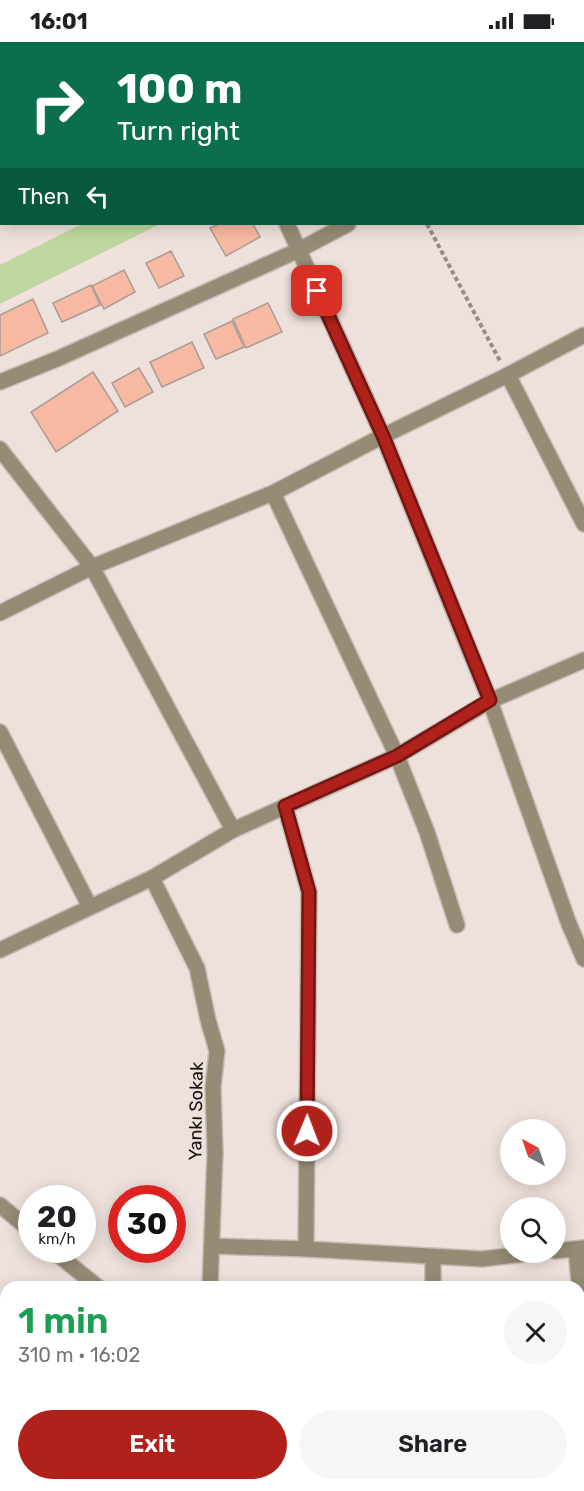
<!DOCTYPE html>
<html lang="en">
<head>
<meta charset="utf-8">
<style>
	:root { --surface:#fff; --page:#f6f6f6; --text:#202124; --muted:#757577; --accent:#b1211b }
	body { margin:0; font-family:Rubik,sans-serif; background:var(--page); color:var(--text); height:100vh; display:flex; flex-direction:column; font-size:22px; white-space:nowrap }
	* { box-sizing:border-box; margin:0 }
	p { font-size:20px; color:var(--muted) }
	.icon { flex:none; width:33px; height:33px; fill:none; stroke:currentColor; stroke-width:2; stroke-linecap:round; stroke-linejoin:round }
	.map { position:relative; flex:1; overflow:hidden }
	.drawer { position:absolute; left:0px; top:1239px; width:585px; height:210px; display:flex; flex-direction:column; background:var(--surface); border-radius:18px 18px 0 0; box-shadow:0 3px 15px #0003 }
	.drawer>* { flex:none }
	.guide { position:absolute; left:0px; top:0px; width:585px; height:183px; box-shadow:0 3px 15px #0003; background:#0b6e4f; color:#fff; overflow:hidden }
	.needle { width:39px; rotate:320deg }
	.tools { position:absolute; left:500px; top:1077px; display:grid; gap:12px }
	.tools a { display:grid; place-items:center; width:66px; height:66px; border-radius:50%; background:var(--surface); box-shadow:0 3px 15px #0003; font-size:30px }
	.speed { position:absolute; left:18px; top:1143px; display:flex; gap:12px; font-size:30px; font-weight:700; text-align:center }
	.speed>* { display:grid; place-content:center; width:78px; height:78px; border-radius:50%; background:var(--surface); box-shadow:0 3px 15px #0003; line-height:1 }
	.speed small { font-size:15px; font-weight:400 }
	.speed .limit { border:9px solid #d22; background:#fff; color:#111 }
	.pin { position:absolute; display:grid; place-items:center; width:51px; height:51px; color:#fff; margin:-26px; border-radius:12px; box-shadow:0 3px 9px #0006 }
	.me { position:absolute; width:66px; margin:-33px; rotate:1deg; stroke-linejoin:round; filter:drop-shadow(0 0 4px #0008) }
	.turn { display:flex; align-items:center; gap:21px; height:126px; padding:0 18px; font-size:27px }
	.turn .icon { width:78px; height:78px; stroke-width:2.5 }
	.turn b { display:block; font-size:42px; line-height:51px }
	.then { display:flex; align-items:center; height:57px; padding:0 18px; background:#0003; gap:12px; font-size:22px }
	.round { display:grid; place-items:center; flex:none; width:63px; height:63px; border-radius:32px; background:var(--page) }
	.head { display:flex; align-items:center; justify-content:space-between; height:102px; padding:0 18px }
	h1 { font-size:36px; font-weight:600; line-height:45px; color:#1e9e55 }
	.action { display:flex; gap:12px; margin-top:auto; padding:12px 18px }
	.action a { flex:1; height:69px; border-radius:36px; background:var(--accent); color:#fff; font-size:24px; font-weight:600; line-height:69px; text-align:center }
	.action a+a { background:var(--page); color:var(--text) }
	.status { display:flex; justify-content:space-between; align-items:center; height:42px; padding:0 30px; background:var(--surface); direction:ltr }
	.status svg { height:16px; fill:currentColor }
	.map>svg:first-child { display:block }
	.green { fill:#bed79f }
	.building { fill:#f8b9a2; stroke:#a89c97; stroke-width:1.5 }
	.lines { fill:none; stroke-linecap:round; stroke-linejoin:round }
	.street-casing { stroke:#c7bcb7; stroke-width:18 }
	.path { stroke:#968c88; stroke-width:4; stroke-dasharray:4.5 3; stroke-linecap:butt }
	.street { stroke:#968c75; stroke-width:15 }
	.route-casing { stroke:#731512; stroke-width:15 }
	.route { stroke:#b1211b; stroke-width:10 }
	.labels { text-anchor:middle; stroke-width:4.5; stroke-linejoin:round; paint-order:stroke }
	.street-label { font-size:18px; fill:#15110f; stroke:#eee1dc }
</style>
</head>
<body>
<div class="status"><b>16:01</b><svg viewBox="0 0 49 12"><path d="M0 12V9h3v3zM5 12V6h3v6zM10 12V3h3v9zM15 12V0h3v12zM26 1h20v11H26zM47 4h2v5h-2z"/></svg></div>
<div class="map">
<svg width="584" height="1449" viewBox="0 0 584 1449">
	<rect width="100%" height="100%" fill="#eee1dc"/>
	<!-- green -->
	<polygon class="green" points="82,182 160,182 0,262 0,223"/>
	<!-- building -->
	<g class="building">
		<polygon points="124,0 163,0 164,2 121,2"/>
		<polygon points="219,182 253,182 260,195 226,214 210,186"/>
		<polygon points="171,209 184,234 159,246 146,221"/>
		<polygon points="124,228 135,250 104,267 92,244"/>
		<polygon points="91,243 100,263 62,280 53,261"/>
		<polygon points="33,257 48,291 0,314 0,273"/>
		<polygon points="268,261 282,290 246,306 233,277"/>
		<polygon points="232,279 244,305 216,317 204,292"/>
		<polygon points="192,300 204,326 162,345 150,320"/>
		<polygon points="139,326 153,350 125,365 112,341"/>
		<polygon points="93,330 118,369 56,410 31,370"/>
	</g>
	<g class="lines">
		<!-- street casing -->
		<g class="street-casing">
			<g id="street">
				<polyline points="211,0 211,2"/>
				<polyline points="365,2 365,0"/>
				<polyline points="508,333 584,482"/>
				<polyline points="0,340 57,317 299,208 348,182"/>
				<polyline points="0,407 92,525 233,788"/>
				<polyline points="273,451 397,714 427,790 457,883"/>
				<polyline points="0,571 92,525 273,451 383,394 508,333 584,293"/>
				<polyline points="584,618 490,659 569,882 584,917"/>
				<polyline points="0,690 90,865"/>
				<polyline points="285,764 309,850 306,1207"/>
				<polyline points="152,836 197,926 208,978 217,1009 213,1045 215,1111 210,1245"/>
				<polyline points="0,908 152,836 233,788 397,714 490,659 383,394 287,182"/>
				<polyline points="0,1163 32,1190"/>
				<polyline points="212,1204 306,1207 482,1217 542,1210"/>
				<polyline points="576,1207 584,1296"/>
				<polyline points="52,1208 98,1245"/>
				<polyline points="555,1209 584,1206"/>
				<polyline points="433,1245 433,1216"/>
				<polyline points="0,1414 6,1422"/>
				<polyline points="23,1443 27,1449"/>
				<polyline points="343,1443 350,1449"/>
				<polyline points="427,1449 430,1443"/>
			</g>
		</g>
		<!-- path -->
		<polyline class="path" points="427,182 500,319"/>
		<!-- street -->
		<use href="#street" class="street"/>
	</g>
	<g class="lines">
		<!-- route casing -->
		<g class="route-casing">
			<polyline id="route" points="307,1089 309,850 285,764 397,714 490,658 383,394 317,249"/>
		</g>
		<!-- route -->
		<use href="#route" class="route"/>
	</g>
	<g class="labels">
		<!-- street labels -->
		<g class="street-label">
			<text transform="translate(196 1069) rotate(-89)" y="6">Yankı Sokak</text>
		</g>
	</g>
</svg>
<div class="tools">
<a><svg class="needle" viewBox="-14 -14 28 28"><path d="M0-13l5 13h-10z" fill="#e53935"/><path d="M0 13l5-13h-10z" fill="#757577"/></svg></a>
<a><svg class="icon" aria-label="search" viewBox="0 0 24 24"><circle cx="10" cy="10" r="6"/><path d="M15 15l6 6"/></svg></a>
</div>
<div class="speed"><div>20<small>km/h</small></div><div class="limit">30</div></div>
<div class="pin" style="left:317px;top:249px;background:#d93025"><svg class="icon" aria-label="arrive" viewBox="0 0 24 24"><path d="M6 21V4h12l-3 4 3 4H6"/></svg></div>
<svg class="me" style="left:307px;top:1089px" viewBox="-20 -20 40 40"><circle r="17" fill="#b1211b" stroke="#fff" stroke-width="3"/><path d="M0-11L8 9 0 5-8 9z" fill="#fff"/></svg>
<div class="guide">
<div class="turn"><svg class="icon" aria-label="right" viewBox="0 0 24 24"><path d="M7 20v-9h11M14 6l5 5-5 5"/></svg><div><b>100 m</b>Turn right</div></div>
<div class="then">Then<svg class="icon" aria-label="left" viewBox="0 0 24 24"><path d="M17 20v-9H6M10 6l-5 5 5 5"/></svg></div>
</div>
<section class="drawer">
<div class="head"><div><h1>1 min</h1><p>310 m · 16:02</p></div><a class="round"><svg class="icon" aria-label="close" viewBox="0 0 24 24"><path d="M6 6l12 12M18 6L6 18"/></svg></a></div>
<div class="action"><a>Exit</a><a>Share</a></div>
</section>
</div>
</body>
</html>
